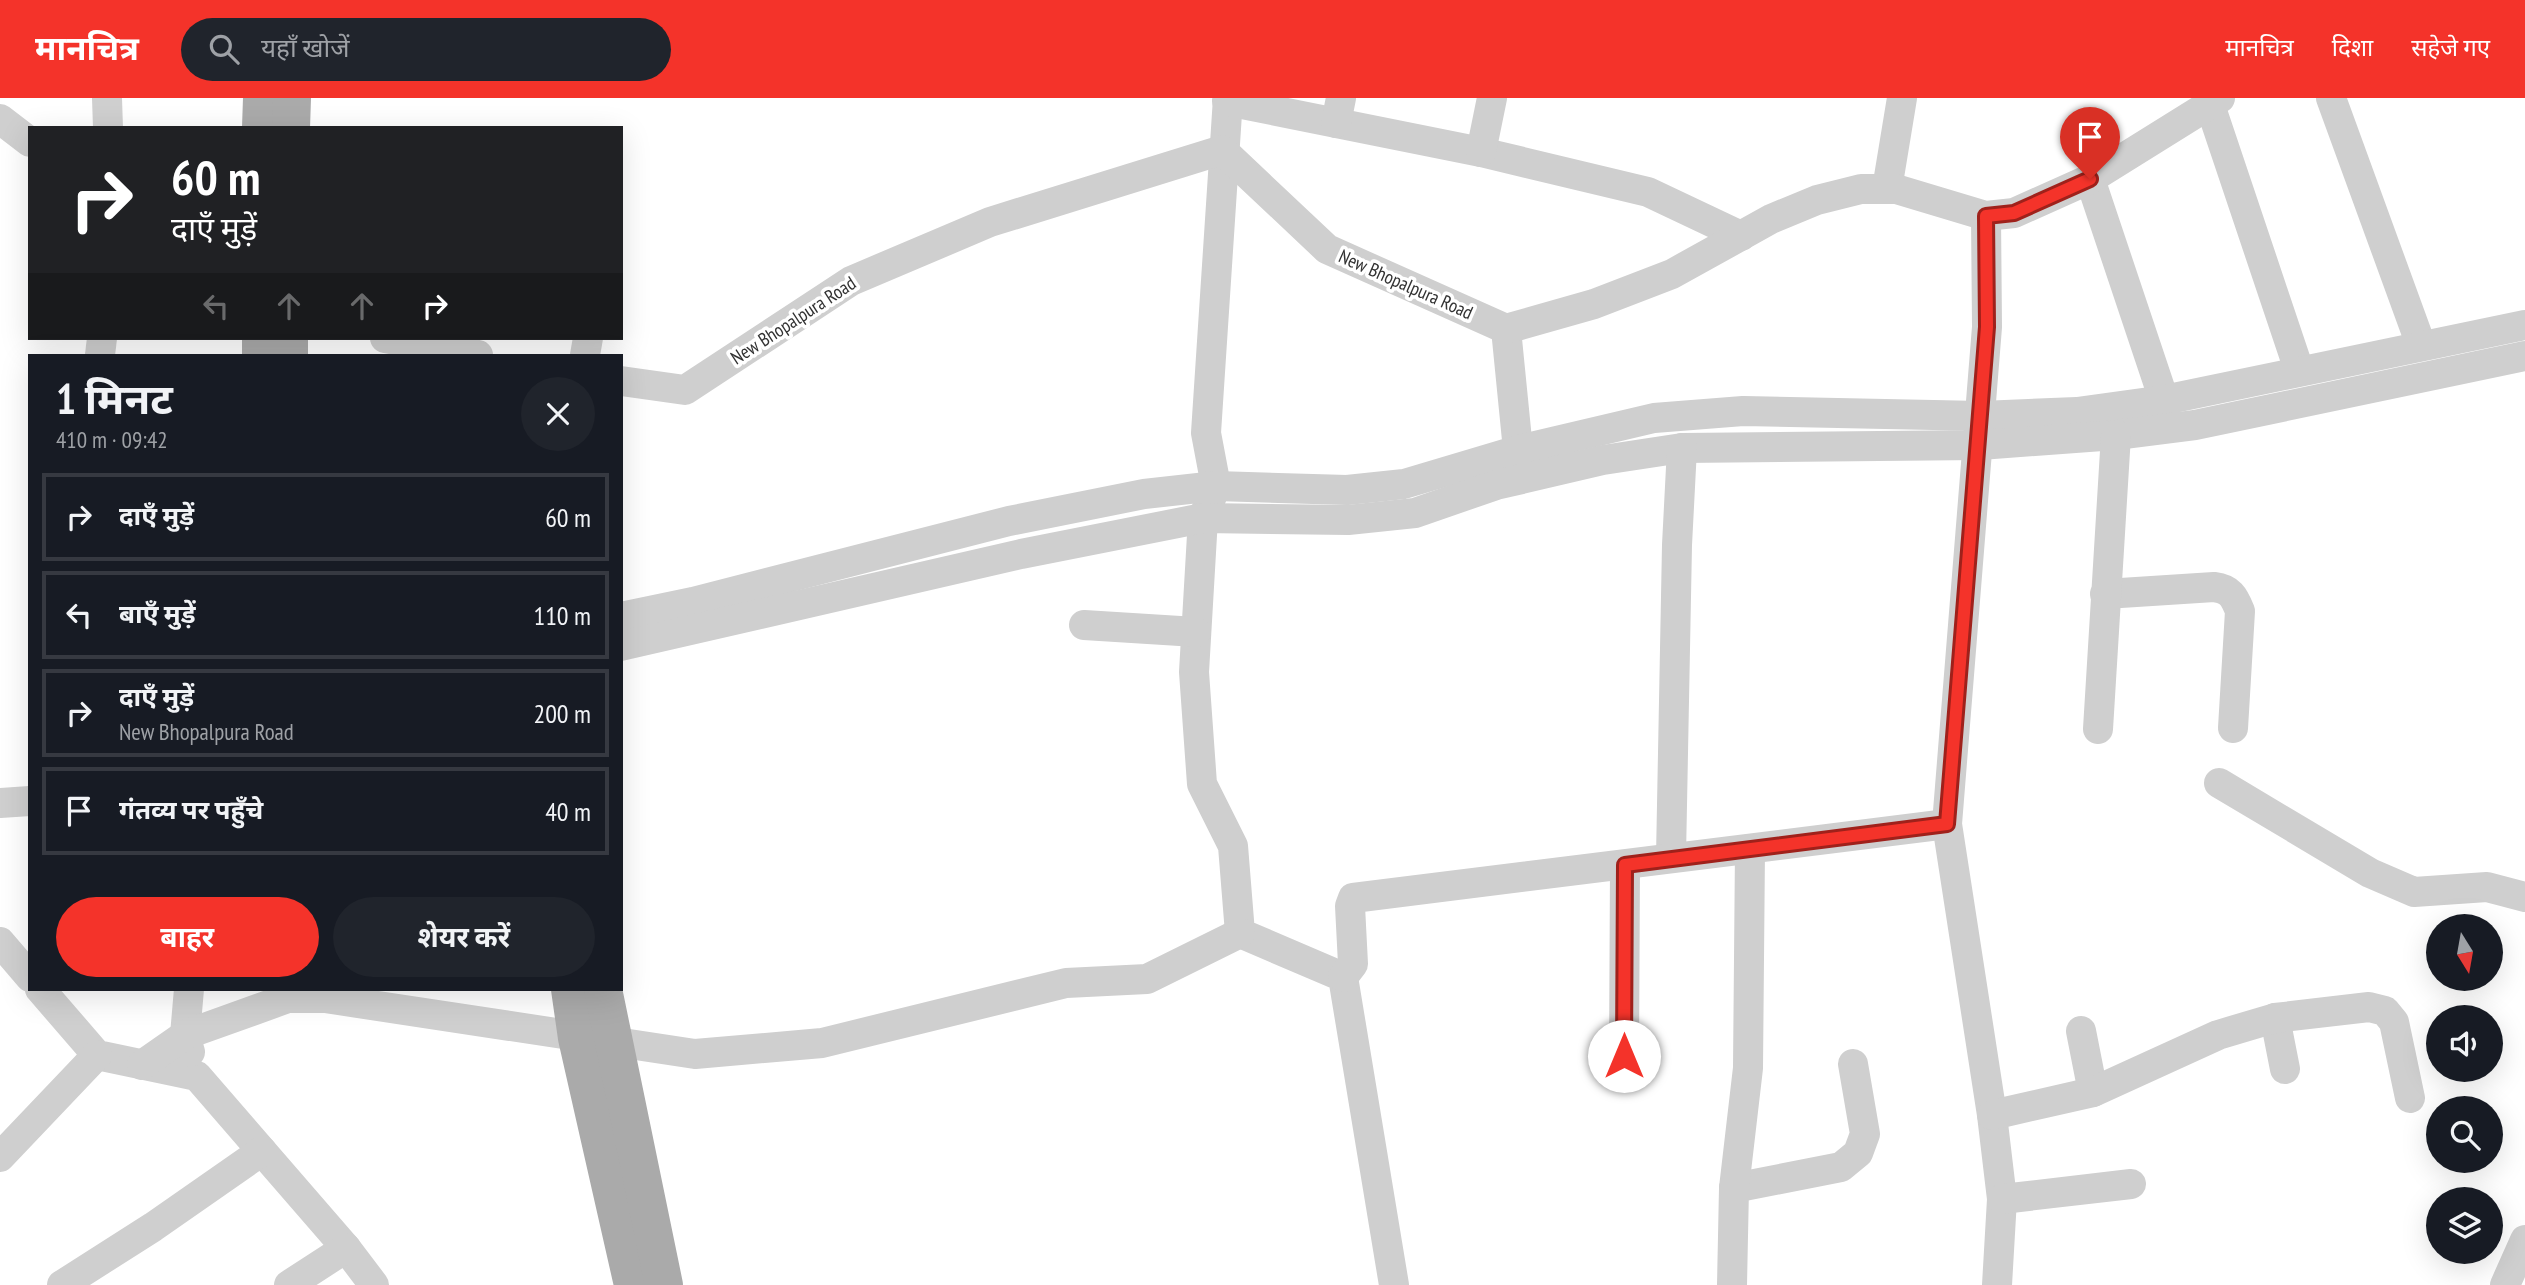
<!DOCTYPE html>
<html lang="hi">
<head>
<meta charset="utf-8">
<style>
	:root { --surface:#171b24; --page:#20242c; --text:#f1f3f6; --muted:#9ea1a6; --line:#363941; --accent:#f4332a }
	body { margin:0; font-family:"PT Sans Narrow","Noto Sans Devanagari",sans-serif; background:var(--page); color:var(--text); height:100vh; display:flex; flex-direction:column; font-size:26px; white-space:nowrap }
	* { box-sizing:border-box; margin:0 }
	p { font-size:23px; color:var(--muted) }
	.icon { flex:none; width:38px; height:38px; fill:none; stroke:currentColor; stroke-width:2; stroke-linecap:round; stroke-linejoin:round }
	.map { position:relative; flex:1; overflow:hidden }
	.details { position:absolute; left:28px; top:256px; width:595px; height:637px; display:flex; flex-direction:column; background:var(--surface); border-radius:0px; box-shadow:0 7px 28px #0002 }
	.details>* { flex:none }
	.hud { position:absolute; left:28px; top:28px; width:595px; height:214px; border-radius:0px; box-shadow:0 7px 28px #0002; background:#202124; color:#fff; overflow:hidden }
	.needle { width:46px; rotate:169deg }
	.controls { position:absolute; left:2426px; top:816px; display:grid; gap:14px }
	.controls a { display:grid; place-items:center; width:77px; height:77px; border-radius:50%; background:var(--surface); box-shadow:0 7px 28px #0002; font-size:35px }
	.pin { position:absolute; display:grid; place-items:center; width:60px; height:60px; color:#fff; margin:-72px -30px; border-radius:50% 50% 50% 0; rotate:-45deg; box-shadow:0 0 7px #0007 }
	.pin .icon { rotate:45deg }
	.me { position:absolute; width:77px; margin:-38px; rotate:0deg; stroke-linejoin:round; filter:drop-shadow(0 0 5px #0008) }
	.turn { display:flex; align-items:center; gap:24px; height:147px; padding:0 28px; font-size:32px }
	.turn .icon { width:91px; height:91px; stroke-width:2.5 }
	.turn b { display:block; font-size:49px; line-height:60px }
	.lanes { display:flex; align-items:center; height:66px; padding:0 28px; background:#0003; justify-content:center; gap:35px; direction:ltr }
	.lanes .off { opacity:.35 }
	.round { display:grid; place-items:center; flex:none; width:74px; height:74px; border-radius:37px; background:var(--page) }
	.summary { display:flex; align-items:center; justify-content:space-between; height:119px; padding:0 28px }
	h1 { font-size:42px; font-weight:700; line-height:52px }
	.primary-button { display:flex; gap:14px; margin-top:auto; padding:14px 28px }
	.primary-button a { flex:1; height:80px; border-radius:42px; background:var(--accent); color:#fff; font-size:28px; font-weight:700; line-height:80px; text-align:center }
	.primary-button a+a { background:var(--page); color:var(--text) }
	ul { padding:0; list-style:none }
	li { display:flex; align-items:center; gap:21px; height:88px; margin:0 14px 10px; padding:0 14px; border:4px solid var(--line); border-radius:0px }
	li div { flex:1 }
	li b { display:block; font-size:26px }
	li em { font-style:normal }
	header { display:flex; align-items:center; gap:42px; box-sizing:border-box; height:98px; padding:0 35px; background:var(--accent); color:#fff }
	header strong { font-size:33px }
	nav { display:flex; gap:38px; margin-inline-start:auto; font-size:24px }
	.search { width:490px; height:63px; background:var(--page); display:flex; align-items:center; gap:18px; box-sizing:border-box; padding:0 24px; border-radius:38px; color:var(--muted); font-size:26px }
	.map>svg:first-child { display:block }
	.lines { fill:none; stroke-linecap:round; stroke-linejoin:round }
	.minor { stroke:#cfcfcf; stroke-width:30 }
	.major { stroke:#aaa; stroke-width:38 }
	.route-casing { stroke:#9f211b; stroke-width:18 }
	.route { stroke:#f4332a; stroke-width:12 }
	.labels { text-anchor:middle; stroke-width:7; stroke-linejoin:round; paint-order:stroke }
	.street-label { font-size:19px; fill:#323232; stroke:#fff }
</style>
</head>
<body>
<header>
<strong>मानचित्र</strong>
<div class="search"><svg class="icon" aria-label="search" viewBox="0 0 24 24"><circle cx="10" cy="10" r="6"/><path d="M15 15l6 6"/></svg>यहाँ खोजें</div>
<nav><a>मानचित्र</a><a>दिशा</a><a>सहेजे गए</a></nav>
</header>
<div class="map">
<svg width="2525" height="1187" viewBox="0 0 2525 1187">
	<rect width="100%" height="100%" fill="#fff"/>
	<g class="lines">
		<!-- minor -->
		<g class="minor">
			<polyline points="107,0 108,30"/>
			<polyline points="1228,0 1206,335 1216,388 1203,420 1194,574 1202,686 1233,748 1240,835 1343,879 1394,1187"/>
			<polyline points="2331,0 2421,247"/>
			<polyline points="1227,3 1481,54 1648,94 1741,138"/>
			<polyline points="2210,7 2299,272"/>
			<polyline points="0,21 30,44"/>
			<polyline points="1336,25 1341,0"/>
			<polyline points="1481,54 1492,0"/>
			<polyline points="2090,81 2164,302"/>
			<polyline points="1887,91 1902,0"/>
			<polyline points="1986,118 1987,229 1947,726 1992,1017 2002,1101 1997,1187"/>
			<polyline points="1506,231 1518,352"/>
			<polyline points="385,240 478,257"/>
			<polyline points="100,257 102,240"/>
			<polyline points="585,257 588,240"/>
			<polyline points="621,283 685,292 851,183 990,124 1222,52 1327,151 1506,231 1594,206 1672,176 1771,121 1817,102 1861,91 1896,91 1986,118 2014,115 2090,81 2220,0"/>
			<path d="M2105,496L2214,489C2230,491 2234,498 2240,513L2233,630"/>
			<polyline points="621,519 693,504 1009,423 1144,396 1216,388 1347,392 1404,386 1518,352 1654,320 1743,313 1981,318 2077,314 2164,302 2525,227"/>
			<polyline points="1084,527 1196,534"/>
			<polyline points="621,548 1021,456 1203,420 1348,422 1415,415 1496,387 1603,362 1682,350 1980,347 2116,337 2195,327 2525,258"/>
			<polyline points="2098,631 2116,337"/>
			<polyline points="2219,685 2370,775 2414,794 2487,789 2525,799"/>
			<polyline points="0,705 30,703"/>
			<polyline points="1671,759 1677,447 1682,350"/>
			<polyline points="0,844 30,879"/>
			<polyline points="1343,879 1353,866 1350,808 1353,800 1947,726"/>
			<polyline points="40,891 97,957 197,978 346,1150 374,1187"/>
			<polyline points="189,891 185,937 190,954"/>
			<polyline points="2275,920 2285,971"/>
			<polyline points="2081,933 2093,994"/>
			<polyline points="1624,958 1625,767"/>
			<polyline points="142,967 185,937 288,900 325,900 695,956 822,945 1066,885 1147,881 1240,835"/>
			<polyline points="1992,1017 2093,994 2218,937 2275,920 2369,909 2385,913 2394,924 2410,1000"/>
			<polyline points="0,1059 97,957"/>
			<polyline points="1734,1090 1841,1069 1858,1055 1865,1036 1853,966"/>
			<polyline points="2002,1101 2131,1086"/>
			<polyline points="62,1187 153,1129 262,1053"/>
			<polyline points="289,1187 346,1150"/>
			<polyline points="1732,1187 1734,1090 1748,970 1750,751"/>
			<polyline points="2505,1187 2525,1142"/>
		</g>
		<!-- major -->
		<g class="major">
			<polyline points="261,30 262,0"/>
			<polyline points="291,30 292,0"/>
			<polyline points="261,240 261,257"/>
			<polyline points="289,240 289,257"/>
			<polyline points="570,891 577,940 633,1187"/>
			<polyline points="603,891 664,1187"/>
		</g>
	</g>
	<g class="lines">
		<!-- route casing -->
		<g class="route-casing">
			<polyline id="route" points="1624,958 1625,767 1947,726 1987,229 1986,118 2014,115 2090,81"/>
		</g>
		<!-- route -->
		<use href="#route" class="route"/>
	</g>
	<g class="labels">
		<!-- street labels -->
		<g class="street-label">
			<text transform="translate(1406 186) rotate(24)" y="7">New Bhopalpura Road</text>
			<text transform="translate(793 222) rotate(-33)" y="7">New Bhopalpura Road</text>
		</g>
	</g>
</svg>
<div class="controls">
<a><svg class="needle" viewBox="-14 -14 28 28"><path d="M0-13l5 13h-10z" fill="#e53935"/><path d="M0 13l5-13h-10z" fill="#9ea1a6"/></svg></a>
<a><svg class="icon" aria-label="sound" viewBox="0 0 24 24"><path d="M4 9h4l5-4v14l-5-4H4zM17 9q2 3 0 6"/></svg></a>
<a><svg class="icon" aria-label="search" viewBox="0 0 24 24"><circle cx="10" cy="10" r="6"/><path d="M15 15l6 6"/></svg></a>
<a><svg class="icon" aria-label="layers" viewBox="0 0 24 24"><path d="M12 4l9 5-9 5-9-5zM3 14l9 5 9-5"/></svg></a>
</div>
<div class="pin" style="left:2090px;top:81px;background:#d93025"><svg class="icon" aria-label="arrive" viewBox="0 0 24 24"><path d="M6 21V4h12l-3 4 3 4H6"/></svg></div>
<svg class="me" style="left:1624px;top:958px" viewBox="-20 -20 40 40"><circle r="19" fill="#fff"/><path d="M0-13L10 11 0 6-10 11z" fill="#f4332a"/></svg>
<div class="hud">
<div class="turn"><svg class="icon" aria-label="right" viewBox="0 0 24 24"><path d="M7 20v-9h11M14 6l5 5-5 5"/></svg><div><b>60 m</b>दाएँ मुड़ें</div></div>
<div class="lanes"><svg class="icon off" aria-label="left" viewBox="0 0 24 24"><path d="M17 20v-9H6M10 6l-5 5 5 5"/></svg><svg class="icon off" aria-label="ahead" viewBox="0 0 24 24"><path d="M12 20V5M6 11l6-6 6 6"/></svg><svg class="icon off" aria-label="ahead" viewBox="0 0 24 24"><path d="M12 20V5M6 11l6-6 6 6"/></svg><svg class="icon" aria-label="right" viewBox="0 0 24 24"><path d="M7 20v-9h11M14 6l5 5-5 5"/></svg></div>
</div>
<section class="details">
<div class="summary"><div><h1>1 मिनट</h1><p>410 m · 09:42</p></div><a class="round"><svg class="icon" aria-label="close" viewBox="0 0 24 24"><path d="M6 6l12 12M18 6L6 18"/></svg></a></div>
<ul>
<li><svg class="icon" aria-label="right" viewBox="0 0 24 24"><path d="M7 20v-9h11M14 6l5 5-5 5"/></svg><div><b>दाएँ मुड़ें</b></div><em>60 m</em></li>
<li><svg class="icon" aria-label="left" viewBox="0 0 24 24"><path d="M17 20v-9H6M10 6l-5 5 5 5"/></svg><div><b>बाएँ मुड़ें</b></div><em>110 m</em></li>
<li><svg class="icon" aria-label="right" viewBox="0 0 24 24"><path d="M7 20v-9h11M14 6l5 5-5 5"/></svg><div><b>दाएँ मुड़ें</b><p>New Bhopalpura Road</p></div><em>200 m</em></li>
<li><svg class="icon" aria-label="arrive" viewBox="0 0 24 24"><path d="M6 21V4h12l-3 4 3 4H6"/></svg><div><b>गंतव्य पर पहुँचे</b></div><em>40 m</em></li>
</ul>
<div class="primary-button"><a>बाहर</a><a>शेयर करें</a></div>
</section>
</div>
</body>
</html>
